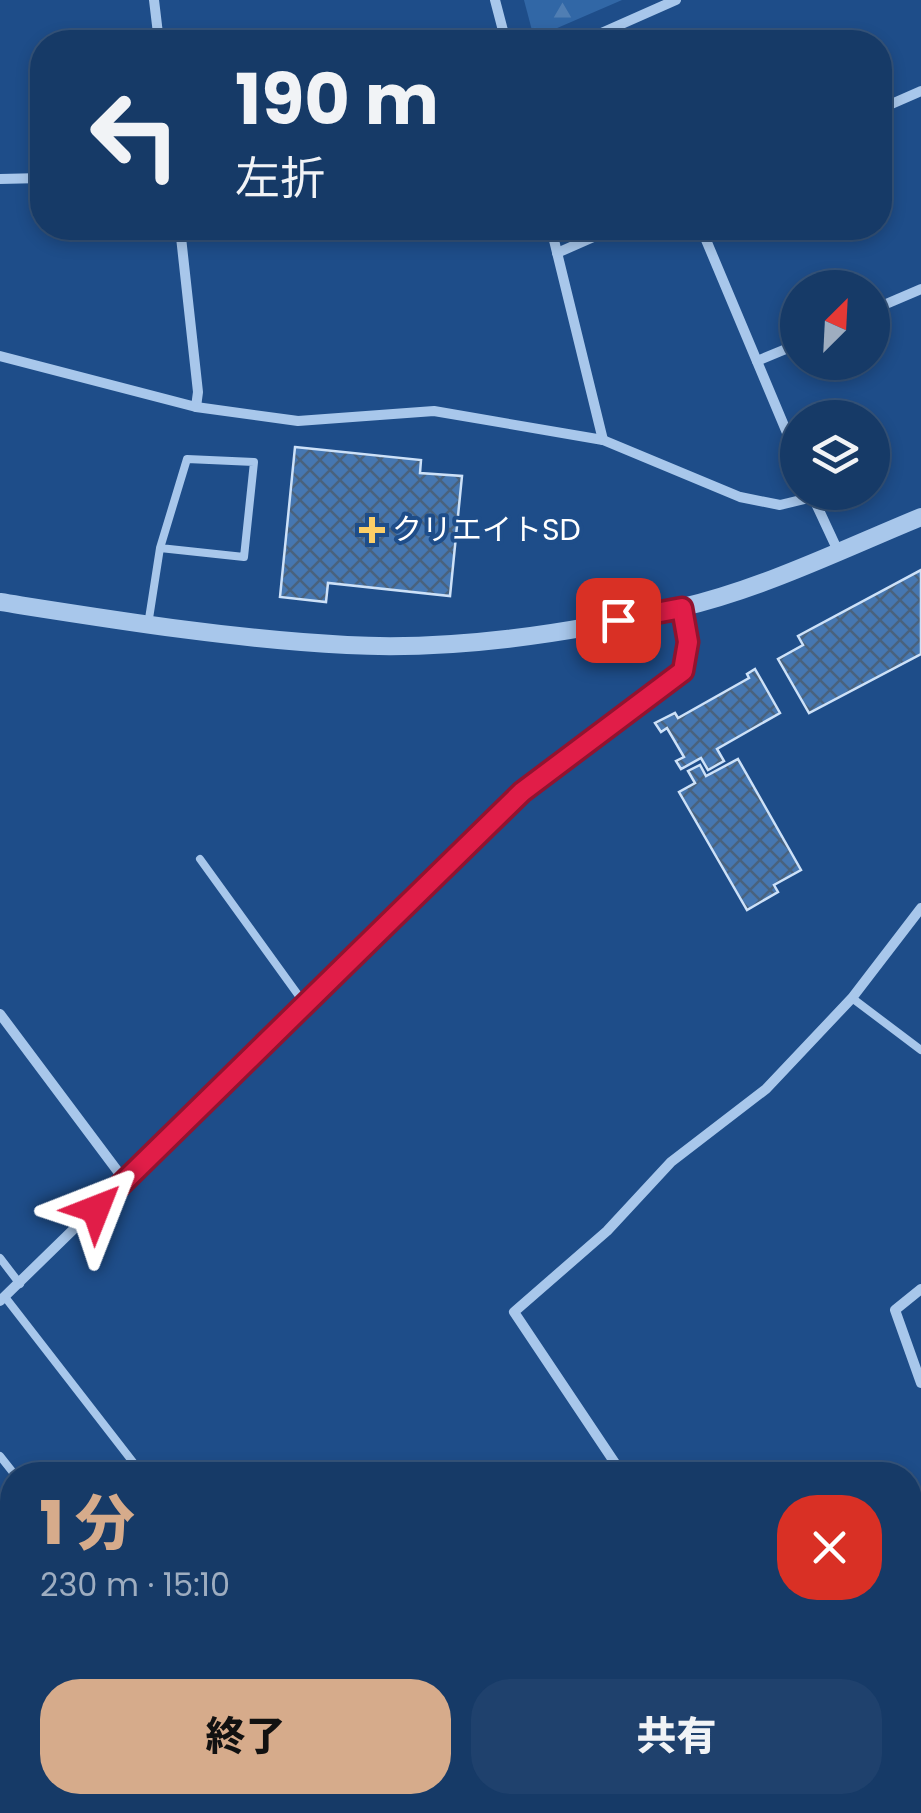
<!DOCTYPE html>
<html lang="ja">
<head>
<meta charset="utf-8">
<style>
	:root { --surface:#163a67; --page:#1f416d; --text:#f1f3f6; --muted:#9eadc0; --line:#35547b; --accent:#d6ab8b }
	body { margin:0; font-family:Poppins,"Noto Sans JP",sans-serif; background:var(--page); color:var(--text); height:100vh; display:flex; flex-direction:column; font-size:38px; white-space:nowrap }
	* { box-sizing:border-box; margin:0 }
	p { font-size:32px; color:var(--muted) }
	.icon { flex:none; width:55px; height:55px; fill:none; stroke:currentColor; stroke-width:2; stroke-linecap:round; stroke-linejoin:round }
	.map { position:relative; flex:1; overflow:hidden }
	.side { position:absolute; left:0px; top:1462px; width:922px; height:352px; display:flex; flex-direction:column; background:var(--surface); border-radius:40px 40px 0 0; box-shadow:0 5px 15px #0003,0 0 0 2px var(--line) }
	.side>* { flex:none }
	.guide { position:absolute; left:30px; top:30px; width:862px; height:210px; border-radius:40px; box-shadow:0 5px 15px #0003,0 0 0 2px var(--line); background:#163a67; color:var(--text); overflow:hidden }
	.needle { width:65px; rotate:24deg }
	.buttons { position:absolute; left:780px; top:270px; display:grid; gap:20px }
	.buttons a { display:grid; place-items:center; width:110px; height:110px; border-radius:50%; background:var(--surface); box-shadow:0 5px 15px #0003,0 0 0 2px var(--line); font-size:50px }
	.pin { position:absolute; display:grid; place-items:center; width:85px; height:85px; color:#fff; margin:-42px; border-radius:20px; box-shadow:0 5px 15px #0006 }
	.me { position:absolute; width:110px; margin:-55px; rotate:45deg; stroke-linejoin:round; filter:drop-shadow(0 0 8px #0008) }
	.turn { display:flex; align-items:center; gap:35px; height:210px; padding:0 40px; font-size:45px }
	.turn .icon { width:130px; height:130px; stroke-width:2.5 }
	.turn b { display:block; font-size:70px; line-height:85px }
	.round { display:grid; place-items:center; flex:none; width:105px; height:105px; border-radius:40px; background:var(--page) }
	.summary { display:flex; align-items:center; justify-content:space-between; height:170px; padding:0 40px }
	h1 { font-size:60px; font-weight:800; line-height:75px; color:var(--accent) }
	.button { display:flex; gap:20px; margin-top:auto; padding:20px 40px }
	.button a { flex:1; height:115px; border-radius:40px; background:var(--accent); color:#111; font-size:40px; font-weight:800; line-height:115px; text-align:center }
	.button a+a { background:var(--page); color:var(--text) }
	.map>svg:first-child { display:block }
	.forest { fill:url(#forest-firs) }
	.building { fill:url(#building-cross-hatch); stroke:#cde1f8; stroke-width:2.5 }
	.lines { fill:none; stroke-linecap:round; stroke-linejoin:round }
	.service { stroke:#a8c7eb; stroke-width:8 }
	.minor { stroke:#a8c7eb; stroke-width:10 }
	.tertiary { stroke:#a8c7eb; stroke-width:18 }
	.route-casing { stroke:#92132f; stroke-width:25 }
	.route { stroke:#e11d48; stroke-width:18 }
	.poi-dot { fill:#fbce67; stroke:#1e4d89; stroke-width:4 }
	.labels { text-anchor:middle; stroke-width:8; stroke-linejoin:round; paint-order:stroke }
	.poi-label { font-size:30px; fill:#fff; stroke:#1e4d89; text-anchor:start }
</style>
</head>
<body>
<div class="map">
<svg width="921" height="1813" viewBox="0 0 921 1813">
	<defs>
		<pattern id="forest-firs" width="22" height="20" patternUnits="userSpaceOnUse" patternTransform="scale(2.5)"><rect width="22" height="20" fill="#3167a6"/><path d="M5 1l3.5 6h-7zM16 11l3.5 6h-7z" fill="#507eb3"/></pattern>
		<pattern id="building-cross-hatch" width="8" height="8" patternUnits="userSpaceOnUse" patternTransform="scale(2.5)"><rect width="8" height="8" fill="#4677b1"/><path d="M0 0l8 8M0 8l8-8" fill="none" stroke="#49627e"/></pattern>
	</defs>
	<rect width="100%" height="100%" fill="#1e4d89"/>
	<!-- forest -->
	<polygon class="forest" points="524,0 622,0 534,38"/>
	<!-- building -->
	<g class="building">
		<polygon points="295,447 421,460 420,473 462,476 450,596 328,583 326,602 280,597"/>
		<polygon points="921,570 921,654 809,713 778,659 803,645 798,636"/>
		<polygon points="755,669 780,713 717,749 724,761 708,770 701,758 681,769 676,761 684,757 667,728 661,732 655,723 675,713 678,718 749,678 747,674"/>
		<polygon points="738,759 801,870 774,885 778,892 747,910 679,792 695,783 688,771 700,765 706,776"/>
	</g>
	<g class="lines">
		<!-- service -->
		<g class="service">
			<polyline points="148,625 160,548 187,459 254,462 244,557 160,548"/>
			<polyline points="200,859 304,1003"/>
			<polyline points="852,998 921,1050"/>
			<polyline points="0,1258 20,1284"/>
			<polyline points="5,1297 143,1475"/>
			<polyline points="0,1456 15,1475"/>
			<polyline points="71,1813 91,1802"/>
		</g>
		<!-- minor -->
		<g class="minor">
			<polyline points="154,0 159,42"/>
			<polyline points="495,0 506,42"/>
			<polyline points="581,42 676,0"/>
			<polyline points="880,109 921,91"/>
			<polyline points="0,179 42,178"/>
			<polyline points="180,228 198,392 196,407"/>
			<polyline points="551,228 603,440"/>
			<polyline points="701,228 798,459"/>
			<polyline points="557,253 614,228"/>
			<polyline points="872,310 921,289"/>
			<polyline points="0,356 196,407 298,421 434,411 603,440 740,497 780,505 813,497"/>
			<polyline points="757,361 798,344"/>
			<polyline points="811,493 838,551"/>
			<polyline points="0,1014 125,1181"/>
			<polyline points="921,1289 895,1310 921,1383"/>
			<polyline points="0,1301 522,792 675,680 687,660 681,608"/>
			<polyline points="623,1475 514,1312 607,1231 671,1162 766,1089 852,998 921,908"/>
			<polyline points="0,1628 12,1647"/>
			<polyline points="910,1665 921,1664"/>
			<polyline points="52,1802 55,1813"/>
			<polyline points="483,1802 487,1813"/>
			<polyline points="541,1813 555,1802"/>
		</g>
		<!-- tertiary -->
		<path class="tertiary" d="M0,602C115,620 231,639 347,645C457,651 573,633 679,608C762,589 843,549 921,517"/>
	</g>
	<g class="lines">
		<!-- route casing -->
		<g class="route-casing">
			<polyline id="route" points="96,1209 522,792 683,671 688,642 682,608 618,620"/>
		</g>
		<!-- route -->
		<use href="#route" class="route"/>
	</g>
	<!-- markers -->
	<path class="poi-dot" d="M367 515h10v10h10v10h-10v10h-10v-10h-10v-10h10z"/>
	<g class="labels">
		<!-- poi labels -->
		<g class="poi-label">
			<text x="392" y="540">クリエイトSD</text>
		</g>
	</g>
</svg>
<div class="buttons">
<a><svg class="needle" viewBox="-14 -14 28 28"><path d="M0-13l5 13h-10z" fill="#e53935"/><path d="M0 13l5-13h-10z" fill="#9eadc0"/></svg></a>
<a><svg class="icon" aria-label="layers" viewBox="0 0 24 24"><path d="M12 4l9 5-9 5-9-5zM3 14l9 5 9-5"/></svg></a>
</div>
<div class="pin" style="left:618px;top:620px;background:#d93025"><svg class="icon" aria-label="arrive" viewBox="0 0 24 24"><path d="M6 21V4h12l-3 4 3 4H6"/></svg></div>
<svg class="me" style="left:96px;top:1209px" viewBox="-20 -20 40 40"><path d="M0-17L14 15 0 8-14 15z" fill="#e11d48" stroke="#fff" stroke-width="4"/></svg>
<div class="guide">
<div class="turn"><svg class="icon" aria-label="left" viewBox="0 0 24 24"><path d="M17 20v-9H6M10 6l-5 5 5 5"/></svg><div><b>190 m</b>左折</div></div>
</div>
<section class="side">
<div class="summary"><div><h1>1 分</h1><p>230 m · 15:10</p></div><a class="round" style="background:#d93025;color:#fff"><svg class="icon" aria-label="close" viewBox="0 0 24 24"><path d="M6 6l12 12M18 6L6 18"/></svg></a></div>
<div class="button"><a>終了</a><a>共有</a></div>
</section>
</div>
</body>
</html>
